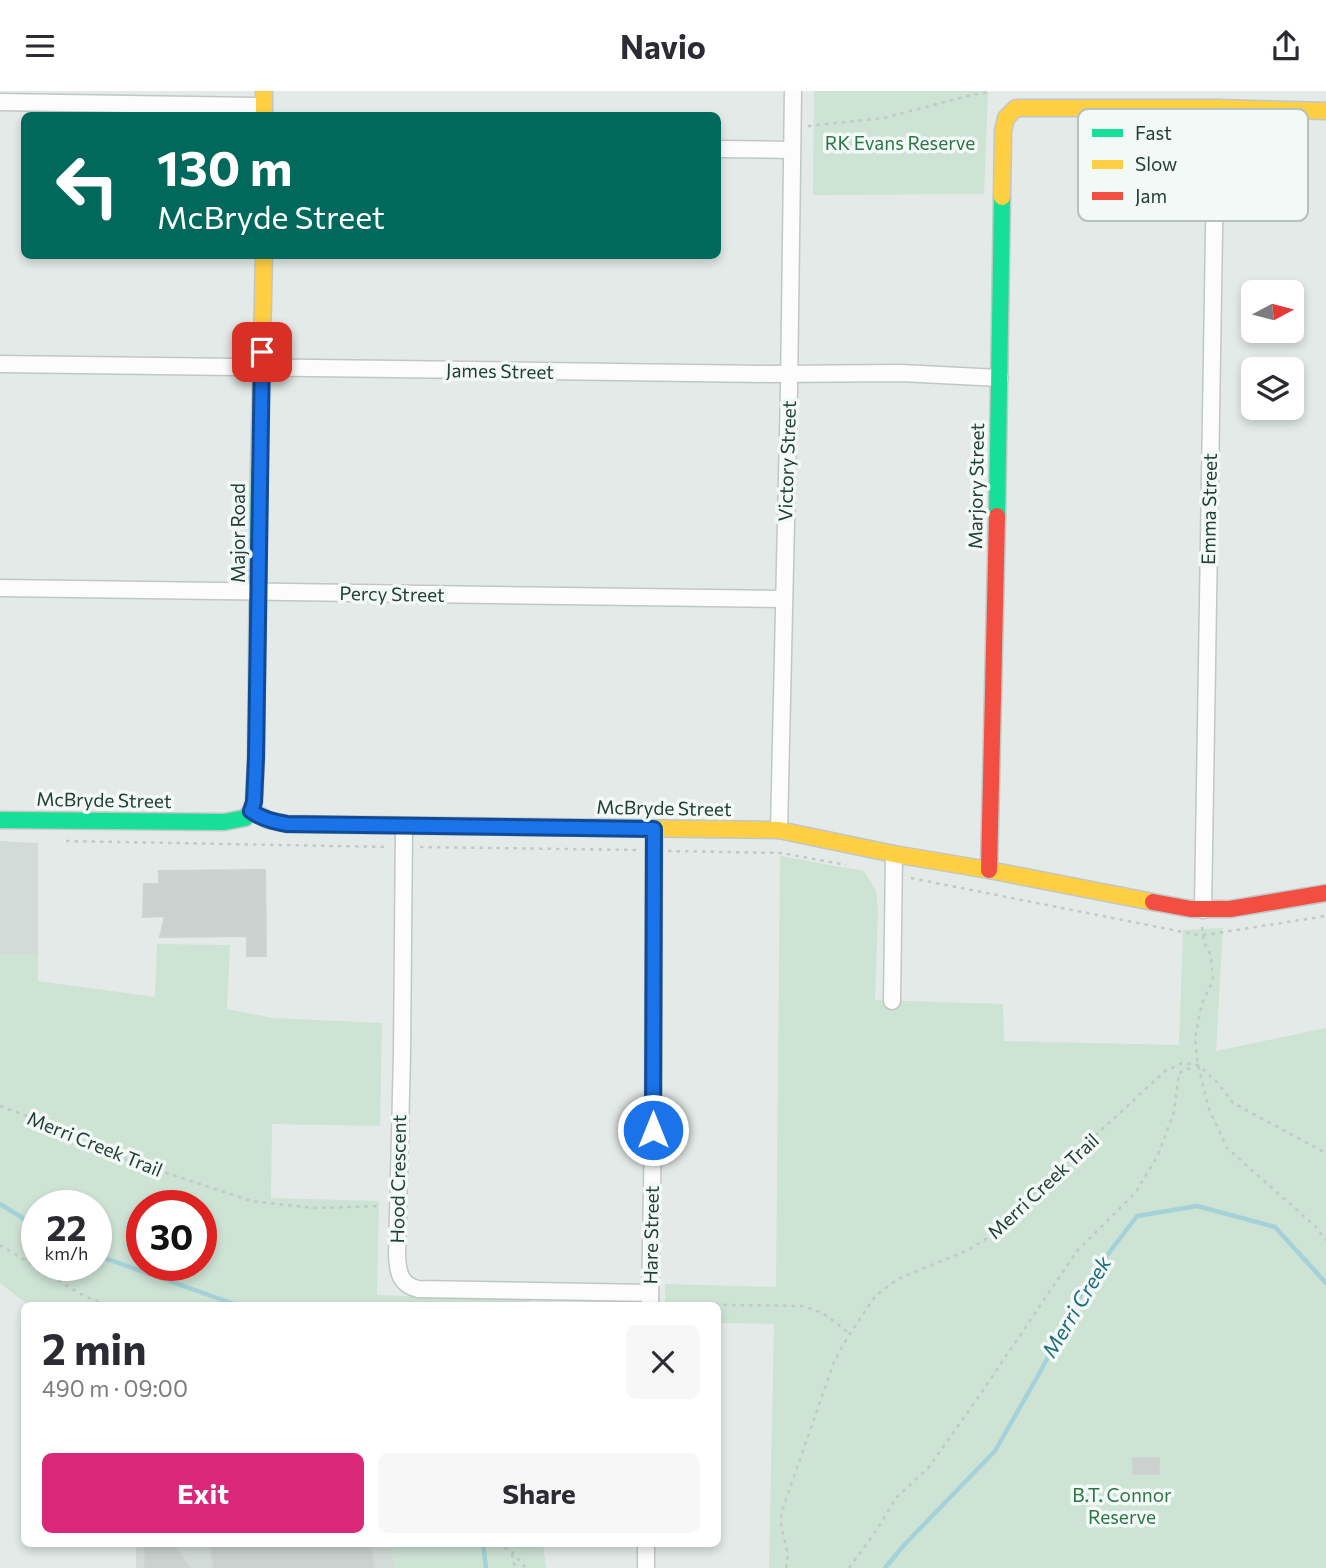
<!DOCTYPE html>
<html lang="en">
<head>
<meta charset="utf-8">
<style>
	:root { --surface:#fff; --page:#f7f7f7; --text:#2b2b33; --muted:#7c7c81; --accent:#db2777 }
	body { margin:0; font-family:Commissioner,sans-serif; background:var(--page); color:var(--text); height:100vh; display:flex; flex-direction:column; font-size:26px; white-space:nowrap }
	* { box-sizing:border-box; margin:0 }
	p { font-size:23px; color:var(--muted) }
	.icon { flex:none; width:38px; height:38px; fill:none; stroke:currentColor; stroke-width:2; stroke-linecap:round; stroke-linejoin:round }
	.map { position:relative; flex:1; overflow:hidden }
	.details { position:absolute; left:21px; top:1211px; width:700px; height:245px; display:flex; flex-direction:column; background:var(--surface); border-radius:10px; box-shadow:0 4px 10px #0003 }
	.details>* { flex:none }
	.hud { position:absolute; left:21px; top:21px; width:700px; height:147px; border-radius:10px; box-shadow:0 4px 10px #0003; background:#00695c; color:#fff; overflow:hidden }
	.needle { width:46px; rotate:83deg }
	.controls { position:absolute; left:1241px; top:189px; display:grid; gap:14px }
	.controls a { display:grid; place-items:center; width:63px; height:63px; border-radius:10px; background:var(--surface); box-shadow:0 4px 10px #0003; font-size:35px }
	.speed { position:absolute; left:21px; top:1099px; display:flex; gap:14px; font-size:35px; font-weight:700; text-align:center }
	.speed>* { display:grid; place-content:center; width:91px; height:91px; border-radius:50%; background:var(--surface); box-shadow:0 4px 10px #0003; line-height:1 }
	.speed small { font-size:18px; font-weight:400 }
	.speed .limit { border:10px solid #d22; background:#fff; color:#111 }
	.pin { position:absolute; display:grid; place-items:center; width:60px; height:60px; color:#fff; margin:-30px; border-radius:14px; box-shadow:0 4px 10px #0006 }
	.me { position:absolute; width:77px; margin:-38px; rotate:0deg; stroke-linejoin:round; filter:drop-shadow(0 0 5px #0008) }
	.turn { display:flex; align-items:center; gap:24px; height:147px; padding:0 21px; font-size:32px }
	.turn .icon { width:91px; height:91px; stroke-width:2.5 }
	.turn b { display:block; font-size:49px; line-height:60px }
	.round { display:grid; place-items:center; flex:none; width:74px; height:74px; border-radius:10px; background:var(--page) }
	.head { display:flex; align-items:center; justify-content:space-between; height:119px; padding:0 21px }
	h1 { font-size:42px; font-weight:700; line-height:52px }
	.primary-button { display:flex; gap:14px; margin-top:auto; padding:14px 21px }
	.primary-button a { flex:1; height:80px; border-radius:10px; background:var(--accent); color:#fff; font-size:28px; font-weight:700; line-height:80px; text-align:center }
	.primary-button a+a { background:var(--page); color:var(--text) }
	header { display:flex; justify-content:space-between; align-items:center; height:91px; padding:0 21px; background:var(--surface); font-size:32px; font-weight:700 }
	.map>svg:first-child { display:block }
	.built { fill:#d2dbd7 }
	.green { fill:#cde3d4; fill-rule:evenodd }
	.lines { fill:none; stroke-linecap:round; stroke-linejoin:round }
	.stream { stroke:#a5d2d8; stroke-width:4.5 }
	.building { fill:#cbd1cf; stroke:#cdd3d0; stroke-width:2 }
	.street-casing { stroke:#c1c7c4; stroke-width:19 }
	.fast-casing { stroke:#c0c7c4; stroke-width:19 }
	.slow-casing { stroke:#c0c7c4; stroke-width:19 }
	.jam-casing { stroke:#c0c7c4; stroke-width:19 }
	.path { stroke:#c1cac6; stroke-width:2.5; stroke-dasharray:3.5 5; stroke-linecap:butt }
	.street { stroke:#fbfcfb; stroke-width:16 }
	.fast { stroke:#16e098; stroke-width:16 }
	.slow { stroke:#ffcf43; stroke-width:16 }
	.jam { stroke:#f24e42; stroke-width:16 }
	.route-casing { stroke:#114b97; stroke-width:18 }
	.route { stroke:#1a73e8; stroke-width:12 }
	.labels { text-anchor:middle; stroke-width:7; stroke-linejoin:round; paint-order:stroke }
	.park-label { font-size:19px; fill:#2c7547; stroke:#f3f9f6 }
	.street-label { font-size:19px; fill:#223e36; stroke:#f3f9f6 }
	.water-label { font-size:21px; font-style:italic; fill:#1b6c7a; stroke:#f3f9f6 }
	.key { fill:#f3f9f6; stroke:#b4c1bc; stroke-width:2 }
	.key-label { font-size:19px; fill:#223e36 }
</style>
</head>
<body>
<header><svg class="icon" aria-label="menu" viewBox="0 0 24 24"><path d="M4 6h16M4 12h16M4 18h16"/></svg>Navio<svg class="icon" aria-label="share" viewBox="0 0 24 24"><path d="M12 15V3M7 8l5-5 5 5M5 13v7h14v-7"/></svg></header>
<div class="map">
<svg width="1326" height="1477" viewBox="0 0 1326 1477">
	<rect width="100%" height="100%" fill="#e4eae7"/>
	<!-- built -->
	<g class="built">
		<polygon points="0,750 38,752 38,863 0,863"/>
		<polygon points="136,1453 390,1453 395,1477 136,1477"/>
	</g>
	<!-- green -->
	<g class="green">
		<polygon points="814,0 988,0 984,103 813,104"/>
		<polygon points="780,765 864,780 876,800 878,820 875,909 1003,913 1004,950 1179,954 1183,839 1223,837 1216,960 1326,937 1326,1477 769,1477 774,1233 718,1232 718,1214 665,1214 665,1193 776,1196"/>
		<path d="M157,853L230,854L227,918L273,927L382,932L380,1035L272,1033L271,1107L379,1110L377,1204L530,1209V1214H28L0,1192V863H38V890L155,906ZM37,1115H96V1174H37ZM142,1115H201V1174H142Z"/>
		<polygon points="390,1453 543,1453 546,1477 395,1477"/>
	</g>
	<g class="lines">
		<!-- stream -->
		<g class="stream">
			<polyline points="0,1113 37,1136"/>
			<polyline points="96,1164 237,1214"/>
			<polyline points="483,1452 486,1477"/>
			<polyline points="885,1477 905,1453 995,1360 1039,1283 1089,1188 1137,1125 1197,1115 1275,1136 1326,1192"/>
		</g>
	</g>
	<!-- building -->
	<g class="building">
		<polygon points="265,779 266,865 247,865 247,845 160,846 165,825 143,826 144,793 159,793 159,780"/>
		<rect x="1133" y="1367" width="26" height="16"/>
		<polygon points="145,1452 172,1452 190,1477 145,1477"/>
		<polygon points="210,1452 370,1452 374,1477 214,1477"/>
	</g>
	<g class="lines">
		<!-- street casing -->
		<g class="street-casing">
			<g id="street">
				<polyline points="0,11 263,15"/>
				<polyline points="718,58 792,59"/>
				<polyline points="0,273 773,283 901,282 1000,287"/>
				<polyline points="0,497 783,508"/>
				<path d="M404,735L402,963L397,1165C398,1181 400,1194 418,1198L650,1202"/>
				<polyline points="779,739 789,299 793,0"/>
				<polyline points="1203,819 1216,17"/>
				<polyline points="892,910 894,763"/>
				<polyline points="650,1214 653,1039 654,738"/>
				<polyline points="646,1477 646,1452"/>
			</g>
		</g>
		<!-- fast casing -->
		<g class="fast-casing">
			<g id="fast">
				<polyline points="997,425 1002,106"/>
				<polyline points="251,720 254,711 256,667 259,377"/>
				<polyline points="0,729 224,731 245,727 251,720 268,729 287,733 622,737"/>
			</g>
		</g>
		<!-- slow casing -->
		<g class="slow-casing">
			<g id="slow">
				<polyline points="264,0 264,24"/>
				<polyline points="1002,106 1003,40 1006,27 1016,17 1216,17 1326,20"/>
				<polyline points="259,377 264,164"/>
				<polyline points="622,737 779,739 894,763 989,779 1153,811"/>
			</g>
		</g>
		<!-- jam casing -->
		<g class="jam-casing">
			<g id="jam">
				<polyline points="989,779 997,425"/>
				<polyline points="1153,811 1191,818 1230,818 1326,802"/>
			</g>
		</g>
		<!-- path -->
		<g class="path">
			<polyline points="808,35 884,27 971,4 990,1"/>
			<polyline points="66,750 389,756"/>
			<polyline points="420,756 637,759"/>
			<polyline points="668,760 782,762 846,774"/>
			<polyline points="911,787 1198,844 1211,843 1326,825"/>
			<polyline points="1202,836 1204,851 1211,865 1213,889 1202,912 1195,947 1198,974 1209,1018 1227,1057 1315,1135 1326,1149"/>
			<polyline points="0,1015 43,1031 124,1068 251,1110 314,1117 381,1115"/>
			<polyline points="0,1154 84,1205 107,1214"/>
			<polyline points="664,1213 803,1215 823,1222 849,1242"/>
			<polyline points="497,1452 512,1461 526,1477"/>
			<polyline points="512,1463 515,1477"/>
			<path d="M786,1477C791,1463 782,1446 781,1431C780,1423 784,1415 786,1408L834,1271L847,1247L876,1204L898,1188L968,1159L992,1144L1011,1123L1165,980L1182,972L1198,974L1217,991L1233,1012L1326,1062"/>
			<polyline points="849,1477 878,1437 896,1407 929,1376 977,1308 1077,1160 1136,1101 1158,1064 1174,1021 1179,982 1195,975"/>
		</g>
		<!-- street -->
		<use href="#street" class="street"/>
		<!-- fast -->
		<use href="#fast" class="fast"/>
		<!-- slow -->
		<use href="#slow" class="slow"/>
		<!-- jam -->
		<use href="#jam" class="jam"/>
	</g>
	<g class="lines">
		<!-- route casing -->
		<g class="route-casing">
			<path id="route" d="M262,261L256,667L254,711L251,720C262,728 274,731 287,733L654,738L653,1039"/>
		</g>
		<!-- route -->
		<use href="#route" class="route"/>
	</g>
	<g class="labels">
		<!-- park labels -->
		<g class="park-label">
			<text x="900" y="59">RK Evans Reserve</text>
			<text x="1122" y="1411">B.T. Connor<tspan x="1122" dy="22">Reserve</tspan></text>
		</g>
		<!-- street labels -->
		<g class="street-label">
			<text transform="translate(500 280) rotate(1)" y="7">James Street</text>
			<text transform="translate(787 370) rotate(-88)" y="7">Victory Street</text>
			<text transform="translate(976 395) rotate(-89)" y="7">Marjory Street</text>
			<text transform="translate(1209 418) rotate(-89)" y="7">Emma Street</text>
			<text transform="translate(238 442) rotate(-90)" y="7">Major Road</text>
			<text transform="translate(392 503) rotate(1)" y="7">Percy Street</text>
			<text transform="translate(104 709) rotate(1)" y="7">McBryde Street</text>
			<text transform="translate(664 717) rotate(1)" y="7">McBryde Street</text>
			<text transform="translate(95 1053) rotate(22)" y="7">Merri Creek Trail</text>
			<text transform="translate(398 1088) rotate(-89)" y="7">Hood Crescent</text>
			<text transform="translate(1043 1095) rotate(-43)" y="7">Merri Creek Trail</text>
			<text transform="translate(651 1144) rotate(-89)" y="7">Hare Street</text>
		</g>
		<!-- water labels -->
		<g class="water-label">
			<text transform="translate(1077 1216) rotate(-59)" y="7">Merri Creek</text>
		</g>
	</g>
	<!-- legend -->
	<rect x="1078" y="18" width="230" height="112" rx="10" class="key"/>
	<rect x="1092" y="38" width="31" height="8" fill="#16e098"/>
	<rect x="1092" y="69" width="31" height="9" fill="#ffcf43"/>
	<rect x="1092" y="101" width="31" height="8" fill="#f24e42"/>
	<g class="key-label">
		<text x="1135" y="49">Fast</text>
		<text x="1135" y="80">Slow</text>
		<text x="1135" y="112">Jam</text>
	</g>
</svg>
<div class="controls">
<a><svg class="needle" viewBox="-14 -14 28 28"><path d="M0-13l5 13h-10z" fill="#e53935"/><path d="M0 13l5-13h-10z" fill="#7c7c81"/></svg></a>
<a><svg class="icon" aria-label="layers" viewBox="0 0 24 24"><path d="M12 4l9 5-9 5-9-5zM3 14l9 5 9-5"/></svg></a>
</div>
<div class="speed"><div>22<small>km/h</small></div><div class="limit">30</div></div>
<div class="pin" style="left:262px;top:261px;background:#d93025"><svg class="icon" aria-label="arrive" viewBox="0 0 24 24"><path d="M6 21V4h12l-3 4 3 4H6"/></svg></div>
<svg class="me" style="left:653px;top:1039px" viewBox="-20 -20 40 40"><circle r="17" fill="#1a73e8" stroke="#fff" stroke-width="3"/><path d="M0-11L8 9 0 5-8 9z" fill="#fff"/></svg>
<div class="hud">
<div class="turn"><svg class="icon" aria-label="left" viewBox="0 0 24 24"><path d="M17 20v-9H6M10 6l-5 5 5 5"/></svg><div><b>130 m</b>McBryde Street</div></div>
</div>
<section class="details">
<div class="head"><div><h1>2 min</h1><p>490 m · 09:00</p></div><a class="round"><svg class="icon" aria-label="close" viewBox="0 0 24 24"><path d="M6 6l12 12M18 6L6 18"/></svg></a></div>
<div class="primary-button"><a>Exit</a><a>Share</a></div>
</section>
</div>
</body>
</html>
